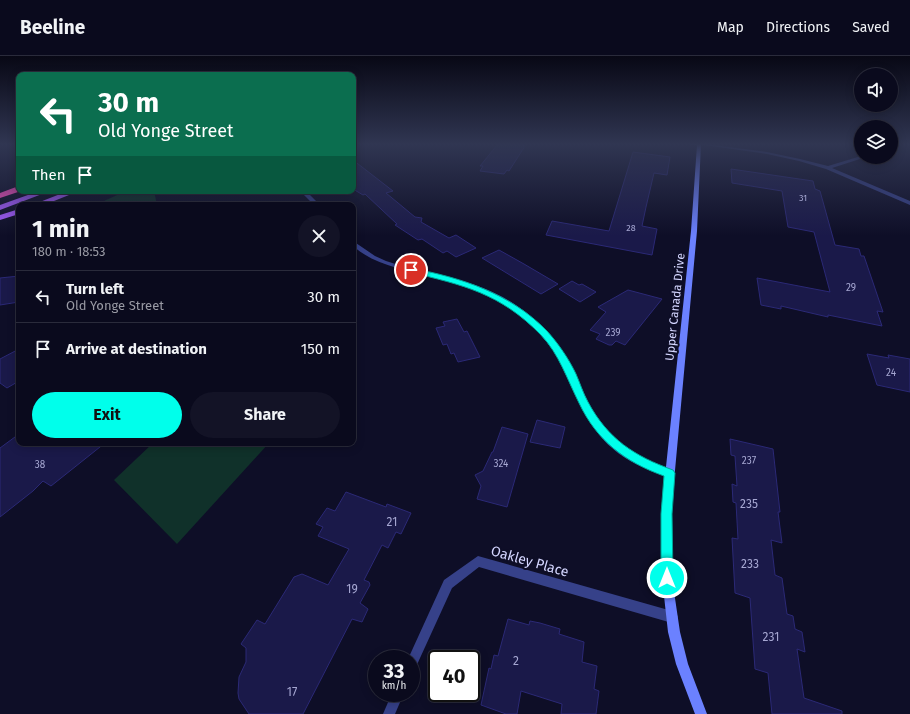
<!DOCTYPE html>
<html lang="en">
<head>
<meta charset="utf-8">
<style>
	:root { --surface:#0a0a1d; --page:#131326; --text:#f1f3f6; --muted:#999aa4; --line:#2a2b3b; --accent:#00ffeb }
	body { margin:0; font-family:"Fira Sans",sans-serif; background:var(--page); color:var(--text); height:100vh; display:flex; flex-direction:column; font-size:15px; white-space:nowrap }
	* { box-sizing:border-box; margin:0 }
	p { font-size:13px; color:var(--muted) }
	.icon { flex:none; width:22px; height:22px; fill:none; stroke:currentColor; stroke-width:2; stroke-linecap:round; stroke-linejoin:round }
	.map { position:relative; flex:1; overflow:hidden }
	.drawer { position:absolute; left:16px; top:146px; width:340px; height:244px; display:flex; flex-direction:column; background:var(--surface); border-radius:8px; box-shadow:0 2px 10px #0003,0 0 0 1px var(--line) }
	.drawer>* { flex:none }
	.banner { position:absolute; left:16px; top:16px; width:340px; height:122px; border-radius:8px; box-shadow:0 2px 10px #0003,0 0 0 1px var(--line); background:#0b6e4f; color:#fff; overflow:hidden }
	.tools { position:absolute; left:854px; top:12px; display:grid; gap:8px }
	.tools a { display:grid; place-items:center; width:44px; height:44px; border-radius:50%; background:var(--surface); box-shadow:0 2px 10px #0003,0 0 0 1px var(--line); font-size:20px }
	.speed { position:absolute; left:368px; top:594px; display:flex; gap:8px; font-size:20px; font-weight:700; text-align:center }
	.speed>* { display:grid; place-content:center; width:52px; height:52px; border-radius:50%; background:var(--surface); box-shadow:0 2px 10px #0003,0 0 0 1px var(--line); line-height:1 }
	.speed small { font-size:10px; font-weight:400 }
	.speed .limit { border:2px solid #111; border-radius:6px; background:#fff; color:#111 }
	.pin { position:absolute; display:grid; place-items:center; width:34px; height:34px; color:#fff; margin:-17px; border:2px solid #fff; border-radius:50%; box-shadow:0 1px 4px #0007 }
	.me { position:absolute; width:44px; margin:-22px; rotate:0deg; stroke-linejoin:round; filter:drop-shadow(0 0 3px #0008) }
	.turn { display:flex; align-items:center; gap:14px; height:84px; padding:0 16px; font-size:18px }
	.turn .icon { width:52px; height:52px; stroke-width:2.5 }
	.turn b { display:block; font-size:28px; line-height:34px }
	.then { display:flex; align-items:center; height:38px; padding:0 16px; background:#0003; gap:8px; font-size:15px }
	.round { display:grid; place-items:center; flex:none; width:42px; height:42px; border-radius:21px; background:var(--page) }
	.summary { display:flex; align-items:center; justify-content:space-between; height:68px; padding:0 16px }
	h1 { font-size:24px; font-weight:700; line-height:30px }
	.action { display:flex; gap:8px; margin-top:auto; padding:8px 16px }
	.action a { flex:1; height:46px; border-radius:24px; background:var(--accent); color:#111; font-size:16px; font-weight:700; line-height:46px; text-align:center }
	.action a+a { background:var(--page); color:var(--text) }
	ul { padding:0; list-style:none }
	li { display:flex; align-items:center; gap:12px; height:52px; padding:0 16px; border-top:1px solid var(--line) }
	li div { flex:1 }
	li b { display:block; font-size:15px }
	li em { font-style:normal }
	header { display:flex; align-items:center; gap:24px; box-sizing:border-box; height:56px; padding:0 20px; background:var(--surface); border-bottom:1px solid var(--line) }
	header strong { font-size:19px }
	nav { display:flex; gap:22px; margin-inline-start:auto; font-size:14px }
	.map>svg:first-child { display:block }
	.green { fill:#10312a }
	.building { fill:#1a1949; stroke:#2b2976 }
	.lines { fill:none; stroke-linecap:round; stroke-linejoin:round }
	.street { fill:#364189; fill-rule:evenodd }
	.secondary { fill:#6b81ff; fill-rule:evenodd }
	.primary { fill:#a55bff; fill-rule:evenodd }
	.highway { fill:#ff4fc2; fill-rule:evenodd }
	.route { fill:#00ffeb; stroke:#00a699 }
	.labels { text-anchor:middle; stroke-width:4; stroke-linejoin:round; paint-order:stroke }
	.far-number-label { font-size:9px; fill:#a6a7d2 }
	.number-label { font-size:10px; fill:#a6a7d2 }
	.street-label { font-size:12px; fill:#d4d6ff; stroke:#0e0e27 }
	.near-number-label { font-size:12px; fill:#a6a7d2 }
	.near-street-label { font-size:14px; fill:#d4d6ff; stroke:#0e0e27 }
</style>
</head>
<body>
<header>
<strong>Beeline</strong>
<nav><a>Map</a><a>Directions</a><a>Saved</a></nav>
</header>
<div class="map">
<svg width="910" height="658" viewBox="0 0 910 658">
	<rect width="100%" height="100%" fill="#0e0e27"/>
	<!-- green -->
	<g class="green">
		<polygon points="126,135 154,135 157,149 95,149"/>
		<polygon points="153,387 269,387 177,488 114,424"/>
	</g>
	<!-- building -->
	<g class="building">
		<polygon points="498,88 525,88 523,90 525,90 509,115 507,114 504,118 480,115 483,110 480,110"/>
		<polygon points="633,96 670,101 667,119 654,117 646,151 642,170 657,173 652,199 546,179 552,165 609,175"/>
		<polygon points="353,104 393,135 386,137 415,161 422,162 421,166 449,182 456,179 476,192 456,201 447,195 443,197 422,183 418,184 395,169 397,168 365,138 363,139 353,133"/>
		<polygon points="731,113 813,125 815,133 820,135 835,189 859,193 861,200 864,200 883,256 877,255 882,270 828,259 828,261 781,250 781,253 761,249 757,222 830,236 814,176 788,171 782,135 732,127"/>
		<polygon points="499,194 524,208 558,228 541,238 482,202"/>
		<polygon points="19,220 19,246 0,249 0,222"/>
		<polygon points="572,225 579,229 582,228 596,236 580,246 559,233"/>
		<polygon points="628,234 662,243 625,289 616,285 612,289 609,289 596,283 600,278 590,274 606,256 598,251"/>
		<polygon points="457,263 464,276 467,275 480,301 458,306 454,297 451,298 447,288 443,289 436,272 445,270 443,266"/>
		<polygon points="19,293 19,325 7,332 0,327 0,303"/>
		<polygon points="867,298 889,302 888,299 910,303 910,336 877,329"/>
		<polygon points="537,364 565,371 560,392 530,386"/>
		<polygon points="502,371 528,378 507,451 477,443 481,430 475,419 483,415 492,396 493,396"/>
		<polygon points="19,378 19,387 105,387 51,430 43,425 33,435 0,461 0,392"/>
		<polygon points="730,383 773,393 780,456 778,456 782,487 771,484 775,519 782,522 787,558 793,560 795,573 802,576 805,596 797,593 804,642 842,655 842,658 772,658 768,617 755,613 750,542 735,537 732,482 738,483 736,447 733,446 732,428 737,430 735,400 731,399"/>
		<polygon points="346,436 386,451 387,448 411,457 401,478 396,476 388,492 382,489 364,524 369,526 370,529 360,547 368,553 362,566 352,563 303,658 249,658 239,643 238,637 239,621 246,606 246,592 241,588 257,564 265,568 294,521 302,518 328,529 349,493 318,480 323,471 316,468 327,452 335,455"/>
		<polygon points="508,563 529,569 530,565 540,567 560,573 559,578 584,586 582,606 597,610 594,633 599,635 596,658 561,658 562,648 521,635 517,658 506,658 481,649 489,612 491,613 494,599 498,600"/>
	</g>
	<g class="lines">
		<!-- street -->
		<g class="street">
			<polygon points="697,88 705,88 767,96 800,103 828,110 861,100 861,101 863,101 863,102 832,112 910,145 910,149 826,113 799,105 767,98"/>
			<polygon points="894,88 899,88 891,91 891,89"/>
			<polygon points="300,135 306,135 320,149 314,149"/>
			<path d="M353,185L375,200L386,205C433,220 484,223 524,255C543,270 560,289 571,310C585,337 595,368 618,387C634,400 654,407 672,414L674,417L672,420L669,421L666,420C647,413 627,406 612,392C587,371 578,337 563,309C552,290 536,273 520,259C494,238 463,228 431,220C403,213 376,210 353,190Z"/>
			<polygon points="478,500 672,555 676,557 678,561 676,565 672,567 479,511 452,532 415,613 411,615 411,603 408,603 444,524"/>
			<polygon points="392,637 404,637 395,658 383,658"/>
		</g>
		<!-- secondary -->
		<polygon class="secondary" points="688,88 701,88 697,175 671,458 672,522 680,576 688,608 707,658 695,658 676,608 668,576 662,522 661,458 691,175 697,89"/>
		<!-- primary -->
		<g class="primary">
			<polygon points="39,135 50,135 0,154 0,149"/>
			<polygon points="68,135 79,135 44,149 32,149"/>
			<polygon points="19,153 19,158 0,164 0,159"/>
		</g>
		<!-- highway -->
		<polygon class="highway" points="16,131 19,131 19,135 21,135 0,142 0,137"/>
	</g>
	<!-- sky -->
	<linearGradient id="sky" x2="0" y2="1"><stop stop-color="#080815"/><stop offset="0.49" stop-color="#303652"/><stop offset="1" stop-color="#303652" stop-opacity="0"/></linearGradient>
	<rect width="910" height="180" fill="url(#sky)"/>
	<!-- route -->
	<path class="route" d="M411,212C462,222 510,237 547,275C558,287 569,303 576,318C580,327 583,337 588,346C608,383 634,400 673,414L675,417L672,458L673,522L671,526L667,528L663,526L661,522V458L664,420C625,406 597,385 579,347C567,323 559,298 541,279C500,237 463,229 409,216V213Z"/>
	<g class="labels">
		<!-- far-number labels -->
		<g class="far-number-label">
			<text x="803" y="145">31</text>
			<text x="631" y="175">28</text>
		</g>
		<!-- number labels -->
		<g class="number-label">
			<text x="851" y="235">29</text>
			<text x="613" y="280">239</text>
			<text x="891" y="320">24</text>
			<text x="749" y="408">237</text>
			<text x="501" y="411">324</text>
			<text x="40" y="412">38</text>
		</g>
		<!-- street labels -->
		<g class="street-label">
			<text transform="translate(675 251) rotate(-84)" y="4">Upper Canada Drive</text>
		</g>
		<!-- near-number labels -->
		<g class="near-number-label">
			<text x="749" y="452">235</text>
			<text x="392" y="470">21</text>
			<text x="750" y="512">233</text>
			<text x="352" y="537">19</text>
			<text x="771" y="585">231</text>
			<text x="516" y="609">2</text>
			<text x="292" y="640">17</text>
		</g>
		<!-- near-street labels -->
		<g class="near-street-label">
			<text transform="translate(530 505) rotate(16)" y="5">Oakley Place</text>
		</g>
	</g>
</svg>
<div class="tools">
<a><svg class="icon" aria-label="sound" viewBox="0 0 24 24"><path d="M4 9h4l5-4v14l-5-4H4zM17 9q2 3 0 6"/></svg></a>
<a><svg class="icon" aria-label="layers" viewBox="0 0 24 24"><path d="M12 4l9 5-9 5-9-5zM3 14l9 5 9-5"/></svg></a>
</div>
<div class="speed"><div>33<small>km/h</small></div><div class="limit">40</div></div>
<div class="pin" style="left:411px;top:214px;background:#d93025"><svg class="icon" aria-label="arrive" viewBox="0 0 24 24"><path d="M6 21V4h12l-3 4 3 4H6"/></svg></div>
<svg class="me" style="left:667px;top:522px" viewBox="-20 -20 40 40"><circle r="17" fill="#00ffeb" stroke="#fff" stroke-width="3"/><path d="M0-11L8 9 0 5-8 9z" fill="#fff"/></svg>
<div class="banner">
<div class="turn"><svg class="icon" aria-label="left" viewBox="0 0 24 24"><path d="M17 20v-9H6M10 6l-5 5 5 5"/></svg><div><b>30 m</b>Old Yonge Street</div></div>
<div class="then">Then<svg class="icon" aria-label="arrive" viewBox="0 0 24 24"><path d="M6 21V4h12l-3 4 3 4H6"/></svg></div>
</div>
<section class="drawer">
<div class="summary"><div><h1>1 min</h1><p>180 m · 18:53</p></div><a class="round"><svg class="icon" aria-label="close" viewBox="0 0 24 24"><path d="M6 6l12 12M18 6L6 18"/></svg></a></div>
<ul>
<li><svg class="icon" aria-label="left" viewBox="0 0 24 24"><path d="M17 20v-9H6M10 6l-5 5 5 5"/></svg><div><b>Turn left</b><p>Old Yonge Street</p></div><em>30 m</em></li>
<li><svg class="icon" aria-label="arrive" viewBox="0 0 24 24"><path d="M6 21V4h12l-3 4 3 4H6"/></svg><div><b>Arrive at destination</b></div><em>150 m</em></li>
</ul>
<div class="action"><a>Exit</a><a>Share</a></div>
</section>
</div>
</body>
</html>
